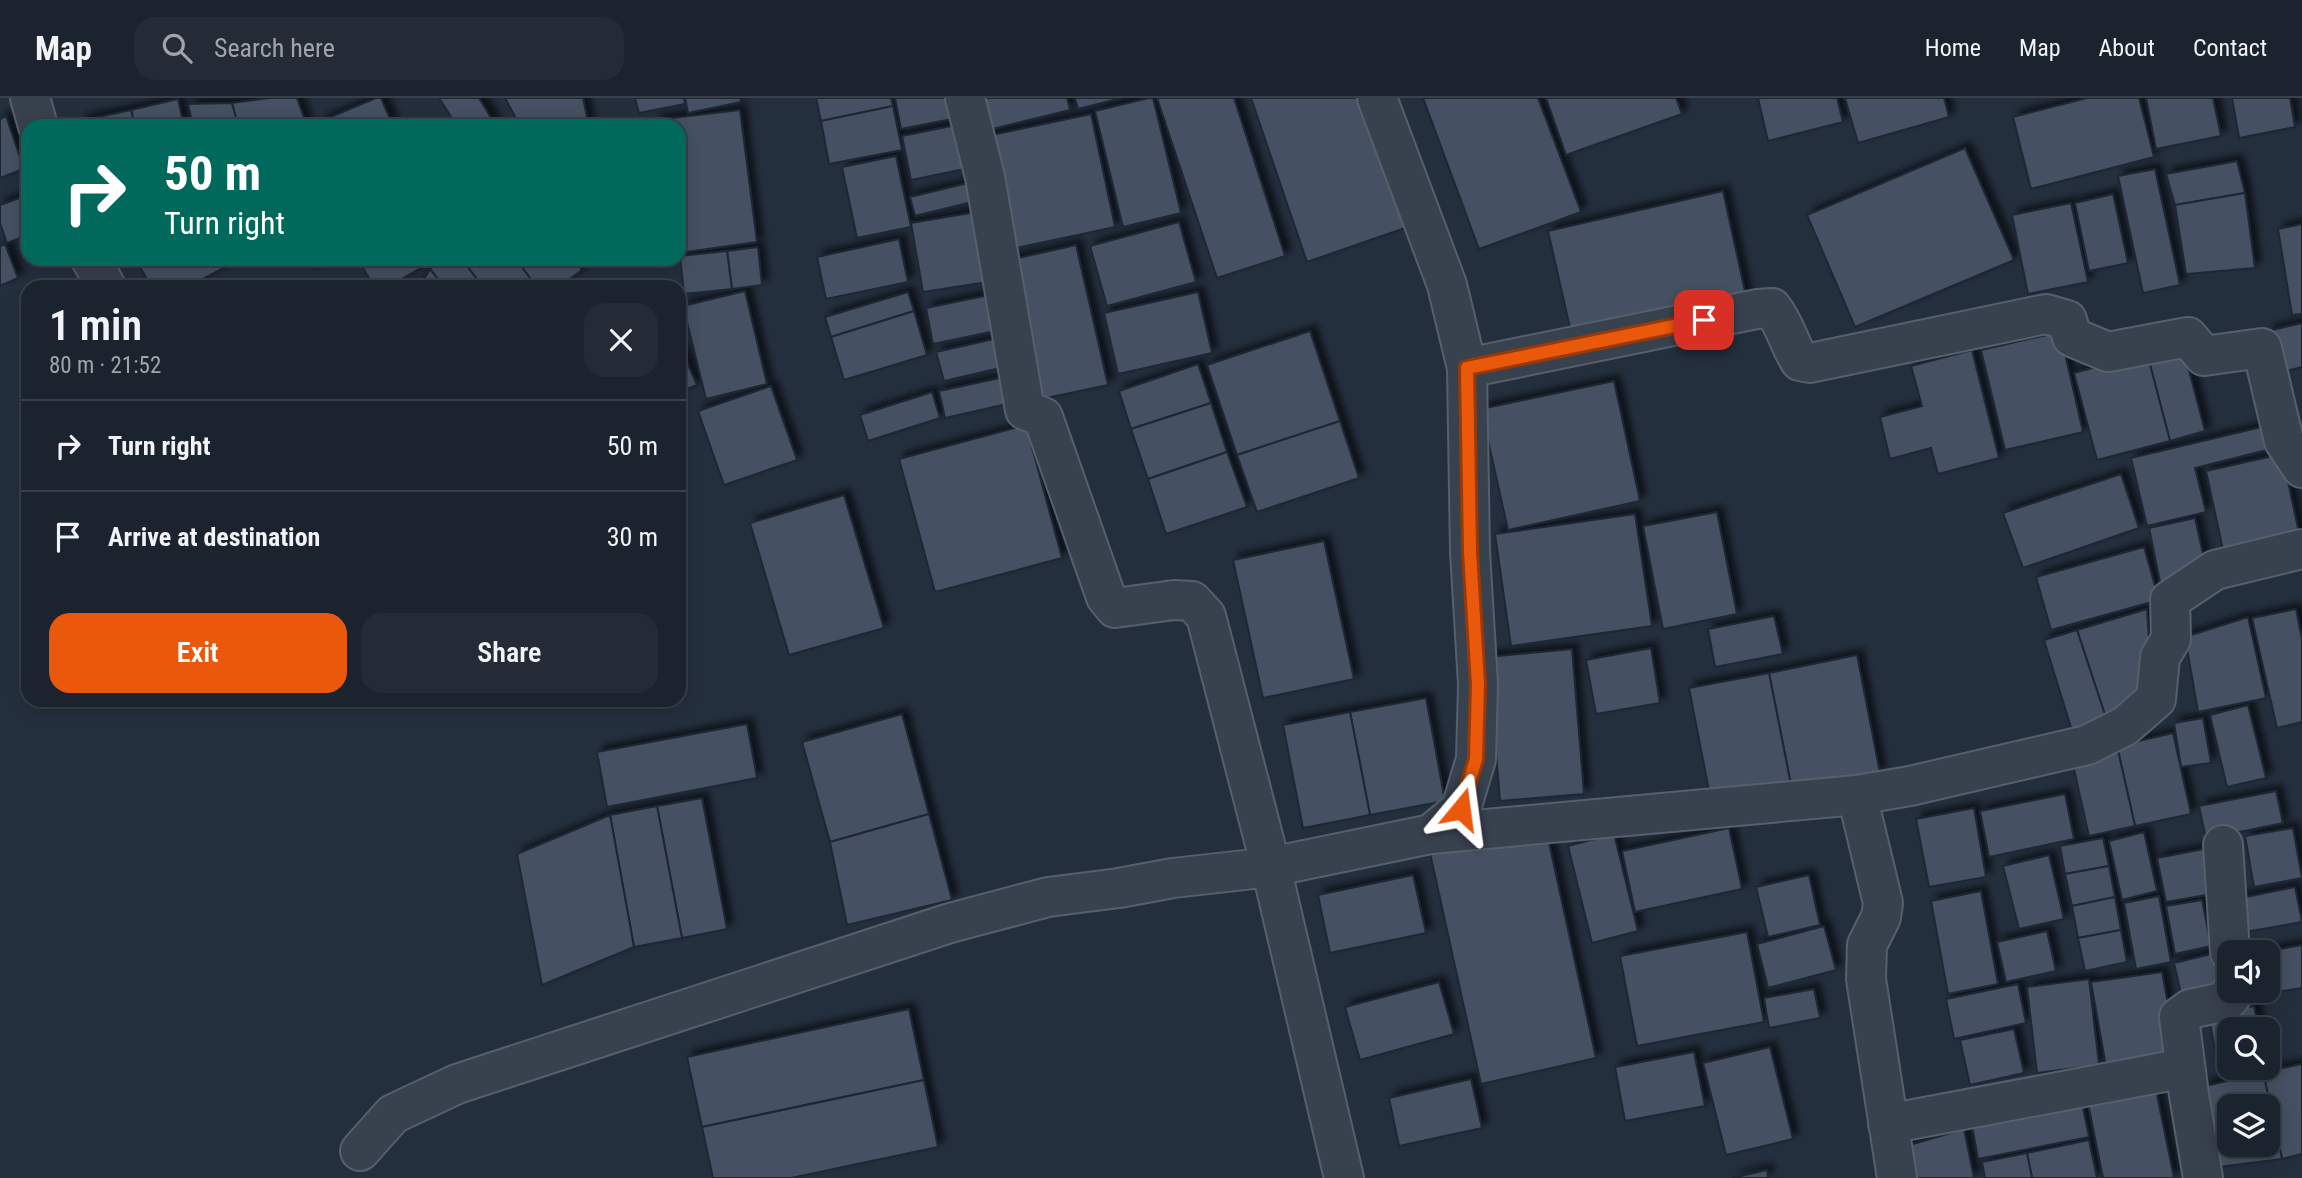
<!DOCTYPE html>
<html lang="en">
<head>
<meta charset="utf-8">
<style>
	:root { --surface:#1b232e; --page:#242b36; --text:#f1f3f6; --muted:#a0a4aa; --line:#39404a; --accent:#ea580c }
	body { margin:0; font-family:"Roboto Condensed",sans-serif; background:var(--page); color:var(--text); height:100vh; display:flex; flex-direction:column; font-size:26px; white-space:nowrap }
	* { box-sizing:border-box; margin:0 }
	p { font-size:23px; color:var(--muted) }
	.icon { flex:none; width:38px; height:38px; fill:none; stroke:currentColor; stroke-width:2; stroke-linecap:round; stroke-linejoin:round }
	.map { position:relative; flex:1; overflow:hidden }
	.side { position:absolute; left:21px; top:182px; width:665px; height:427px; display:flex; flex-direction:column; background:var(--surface); border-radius:21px; box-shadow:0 4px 18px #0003,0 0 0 2px var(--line) }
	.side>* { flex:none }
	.hud { position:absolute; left:21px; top:21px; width:665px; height:147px; border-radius:21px; box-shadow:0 4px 18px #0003,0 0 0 2px var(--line); background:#00695c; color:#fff; overflow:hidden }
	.fabs { position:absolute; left:2217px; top:842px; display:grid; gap:14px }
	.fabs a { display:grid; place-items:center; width:63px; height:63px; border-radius:14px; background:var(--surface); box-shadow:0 4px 18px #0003,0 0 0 2px var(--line); font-size:35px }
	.pin { position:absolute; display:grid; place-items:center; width:60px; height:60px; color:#fff; margin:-30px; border-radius:14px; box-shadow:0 4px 10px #0006 }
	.me { position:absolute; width:77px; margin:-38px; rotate:16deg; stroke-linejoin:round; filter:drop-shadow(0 0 5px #0008) }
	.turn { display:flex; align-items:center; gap:24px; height:147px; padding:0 28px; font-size:32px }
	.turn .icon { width:91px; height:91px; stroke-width:2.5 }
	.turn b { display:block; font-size:49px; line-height:60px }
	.round { display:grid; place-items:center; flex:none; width:74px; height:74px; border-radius:21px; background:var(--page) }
	.headline { display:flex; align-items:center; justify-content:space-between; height:119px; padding:0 28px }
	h1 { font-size:42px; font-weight:600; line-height:52px }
	.button { display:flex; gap:14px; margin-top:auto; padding:14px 28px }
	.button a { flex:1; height:80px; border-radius:21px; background:var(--accent); color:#fff; font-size:28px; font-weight:600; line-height:80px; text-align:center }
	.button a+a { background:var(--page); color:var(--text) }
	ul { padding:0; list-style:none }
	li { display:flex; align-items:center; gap:21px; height:91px; padding:0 28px; border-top:2px solid var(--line) }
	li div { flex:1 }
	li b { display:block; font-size:26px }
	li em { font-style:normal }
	header { display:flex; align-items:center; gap:42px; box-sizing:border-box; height:98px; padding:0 35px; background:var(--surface); border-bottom:2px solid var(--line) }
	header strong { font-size:33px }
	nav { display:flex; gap:38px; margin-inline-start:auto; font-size:24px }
	.search { width:490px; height:63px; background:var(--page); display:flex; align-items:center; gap:18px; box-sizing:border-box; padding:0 24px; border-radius:21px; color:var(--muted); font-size:26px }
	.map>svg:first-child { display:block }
	.building { fill:#455162; stroke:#1f2835; stroke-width:2; fill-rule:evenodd; filter:url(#shadow) }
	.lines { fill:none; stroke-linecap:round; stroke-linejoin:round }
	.street-casing { stroke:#565f6c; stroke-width:42 }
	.street { stroke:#38414e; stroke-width:38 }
	.route-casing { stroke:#983908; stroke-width:18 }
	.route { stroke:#ea580c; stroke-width:12 }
</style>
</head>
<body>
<header>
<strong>Map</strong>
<div class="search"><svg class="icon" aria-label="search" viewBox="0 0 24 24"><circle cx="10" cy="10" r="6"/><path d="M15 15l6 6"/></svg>Search here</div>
<nav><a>Home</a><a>Map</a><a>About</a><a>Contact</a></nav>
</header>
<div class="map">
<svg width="2302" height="1080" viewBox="0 0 2302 1080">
	<defs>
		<filter id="shadow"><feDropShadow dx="6" dy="-6" stdDeviation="3.5" flood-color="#0009"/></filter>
	</defs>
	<rect width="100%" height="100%" fill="#242f3e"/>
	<!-- building -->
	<g class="building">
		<polygon points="269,0 297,0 307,28 238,28 232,5"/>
		<polygon points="376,0 381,0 393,28 323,28 321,23"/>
		<polygon points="439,0 479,0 496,28 457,28"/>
		<polygon points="505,0 583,0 589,28 520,28"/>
		<polygon points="635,0 684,0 685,6 639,15"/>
		<polygon points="685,0 740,0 741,4 688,15"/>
		<polygon points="816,0 891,0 893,8 821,23"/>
		<polygon points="895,0 958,0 962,19 901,31"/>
		<polygon points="972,0 1067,0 1070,12 980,34"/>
		<polygon points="1075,0 1122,0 1078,11"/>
		<polygon points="1149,0 1153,0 1181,115 1123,129 1095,13"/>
		<polygon points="1157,0 1234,0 1285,158 1217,180"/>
		<polygon points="1251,0 1361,0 1405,130 1307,164"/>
		<polygon points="1423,0 1538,0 1581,114 1479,151"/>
		<polygon points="1546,0 1676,0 1682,16 1566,57"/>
		<polygon points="1758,0 1837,0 1843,24 1768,43"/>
		<polygon points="1845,0 1944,0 1949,19 1858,45"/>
		<polygon points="2087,0 2139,0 2154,59 2031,91 2013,19"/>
		<polygon points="2146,0 2213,0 2221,38 2156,51"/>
		<polygon points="2232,0 2290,0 2295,29 2239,40"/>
		<polygon points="178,1 184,28 135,28 131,12"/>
		<polygon points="232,5 238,28 193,28 188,6"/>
		<polygon points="893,8 902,52 829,66 821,23"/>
		<polygon points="131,12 135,28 81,28 80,23"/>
		<polygon points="740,12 757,144 679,155 679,28 656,28 655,22"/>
		<polygon points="1091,16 1115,129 1007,152 983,39"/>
		<polygon points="6,18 24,71 0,80 0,21"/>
		<polygon points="966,25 975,69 911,82 902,38"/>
		<polygon points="1965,50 2014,162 1855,229 1807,117"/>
		<polygon points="896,58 911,129 857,140 842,69"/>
		<polygon points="2237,63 2245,95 2175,107 2166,76"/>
		<polygon points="2155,71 2180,187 2143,195 2118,78"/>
		<polygon points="976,83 980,102 915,118 910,99"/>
		<polygon points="1723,93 1747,203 1573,243 1548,133"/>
		<polygon points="2245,95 2255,170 2186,176 2175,107"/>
		<polygon points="2113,96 2128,165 2089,173 2075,105"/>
		<polygon points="28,97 28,137 7,145 0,125 0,107"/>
		<polygon points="2071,105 2088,184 2028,196 2012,117"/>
		<polygon points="982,113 994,183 923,194 911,125"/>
		<polygon points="1179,124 1196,184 1107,208 1090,148"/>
		<polygon points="2302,126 2302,216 2292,217 2278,131"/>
		<polygon points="899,141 908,184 826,201 817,159"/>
		<polygon points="5,146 18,180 0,188 0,148"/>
		<polygon points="1076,147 1108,287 1037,302 1005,163"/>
		<polygon points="758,149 762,187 732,191 727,153"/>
		<polygon points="727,153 732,191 684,196 680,158"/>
		<polygon points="136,161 231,161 233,165 188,189 151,189"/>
		<polygon points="309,161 334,161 315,172"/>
		<polygon points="358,161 436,161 388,189 374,189"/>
		<polygon points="443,161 462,161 483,189 444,189 430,171"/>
		<polygon points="462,161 516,161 537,189 483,189"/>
		<polygon points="516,161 573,161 582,172 559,189 537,189"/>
		<polygon points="430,171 444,189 419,189"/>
		<polygon points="745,193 767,286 706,301 683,208"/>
		<polygon points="908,194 914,213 831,239 825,219"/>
		<polygon points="1198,194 1212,255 1118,276 1104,215"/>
		<polygon points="994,196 1000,232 933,246 926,210"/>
		<polygon points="914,213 927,257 844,282 831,239"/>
		<polygon points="2302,225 2302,269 2278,275 2268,233"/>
		<polygon points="1310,233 1340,323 1237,357 1207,267"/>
		<polygon points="2060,234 2083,334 2005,352 1981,252"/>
		<polygon points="1003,239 1009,268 944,283 936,254"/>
		<polygon points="679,246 697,287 679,294"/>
		<polygon points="2182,246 2205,333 2170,343 2147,255"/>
		<polygon points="1972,252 1999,360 1938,376 1931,350 1890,361 1880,319 1922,308 1911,268"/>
		<polygon points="2147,255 2170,343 2097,362 2074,275"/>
		<polygon points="1198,266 1211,305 1131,331 1119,293"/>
		<polygon points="1009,278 1016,304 945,320 939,293"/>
		<polygon points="1614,283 1640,403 1508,432 1481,311"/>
		<polygon points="771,288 797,362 724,387 698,313"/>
		<polygon points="932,294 940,320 868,343 860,317"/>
		<polygon points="1211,305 1227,354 1148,381 1131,331"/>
		<polygon points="1340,323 1359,380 1257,414 1237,357"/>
		<polygon points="1026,327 1062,460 935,494 899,361"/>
		<polygon points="2270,327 2275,350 2195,370 2206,414 2147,428 2131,360"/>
		<polygon points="1227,354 1247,409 1166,436 1148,381"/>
		<polygon points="2282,356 2301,444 2225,461 2206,373"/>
		<polygon points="2121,376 2139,430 2023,470 2003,415"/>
		<polygon points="844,397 884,530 789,557 750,425"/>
		<polygon points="1717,414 1737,516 1663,531 1643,428"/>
		<polygon points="1635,416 1652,528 1511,548 1495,436"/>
		<polygon points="2195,420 2207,474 2160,484 2149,430"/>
		<polygon points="1324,443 1354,581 1263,600 1233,462"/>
		<polygon points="2144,449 2159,502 2051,532 2036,479"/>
		<polygon points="2147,511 2152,592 2108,626 2077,532"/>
		<polygon points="2296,511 2302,541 2302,624 2277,630 2252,520"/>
		<polygon points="1774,518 1783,556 1715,569 1708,531"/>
		<polygon points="2248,519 2266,600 2198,614 2185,539"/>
		<polygon points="2077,532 2108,626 2073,636 2044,542"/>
		<polygon points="1651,550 1660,605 1596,616 1586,562"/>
		<polygon points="1572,551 1584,696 1500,703 1488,559"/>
		<polygon points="1857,557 1880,675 1792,692 1769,575"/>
		<polygon points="1769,575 1792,692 1712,708 1689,590"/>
		<polygon points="1426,600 1445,703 1370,717 1350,614"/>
		<polygon points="2248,607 2266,680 2227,689 2210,617"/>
		<polygon points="1350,614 1370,717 1303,730 1283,627"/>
		<polygon points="902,616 929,716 830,744 802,644"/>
		<polygon points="2203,620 2211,665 2181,669 2174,625"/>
		<polygon points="747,626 757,680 607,709 597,654"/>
		<polygon points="2173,635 2191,716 2135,728 2117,648"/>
		<polygon points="2117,648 2135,728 2089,738 2071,658"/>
		<polygon points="2276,693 2283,725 2206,741 2199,708"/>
		<polygon points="2065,696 2074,741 1989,759 1980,713"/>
		<polygon points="702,700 727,831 682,840 657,708"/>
		<polygon points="657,708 682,840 634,849 610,717"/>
		<polygon points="1974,710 1986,779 1929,789 1916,721"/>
		<polygon points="929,716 952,802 847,827 830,744"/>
		<polygon points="610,717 634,849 542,887 517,756"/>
		<polygon points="1729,730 1742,791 1635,814 1622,753"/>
		<polygon points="2293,730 2302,780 2254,789 2245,738"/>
		<polygon points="1546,731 1596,960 1481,986 1430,755"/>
		<polygon points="2144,734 2157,793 2122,802 2109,743"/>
		<polygon points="1614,736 1638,833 1592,845 1568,748"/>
		<polygon points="2103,740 2109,768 2065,776 2060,748"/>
		<polygon points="2209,750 2218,795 2166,804 2157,760"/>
		<polygon points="2049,757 2064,821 2019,831 2003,768"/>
		<polygon points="2109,768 2115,799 2072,808 2065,776"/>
		<polygon points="1413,777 1426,835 1330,855 1318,797"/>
		<polygon points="1809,777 1820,827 1768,839 1756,789"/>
		<polygon points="2295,789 2302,824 2245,834 2236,801"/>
		<polygon points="1981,793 1998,886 1948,896 1931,803"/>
		<polygon points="2159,798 2171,864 2136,871 2124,805"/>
		<polygon points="2115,799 2121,832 2078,840 2072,808"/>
		<polygon points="2202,802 2211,848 2175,856 2166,808"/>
		<polygon points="1824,828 1836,872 1768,890 1757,846"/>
		<polygon points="2121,832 2127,864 2085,873 2078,840"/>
		<polygon points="2047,833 2056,873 2006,884 1997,844"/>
		<polygon points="1747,834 1764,924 1637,948 1620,858"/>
		<polygon points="2302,847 2302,890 2253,898 2252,892 2268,892 2268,854 2263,854"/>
		<polygon points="2215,855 2225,896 2183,904 2174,865"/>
		<polygon points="2162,874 2177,955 2107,974 2091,884"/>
		<polygon points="2089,881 2099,967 2037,975 2027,889"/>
		<polygon points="1439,884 1454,936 1360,962 1345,909"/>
		<polygon points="2018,886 2026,925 1954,941 1946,901"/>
		<polygon points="1814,891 1820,920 1769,930 1764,900"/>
		<polygon points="2254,908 2259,931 2230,931 2230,955 2216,957 2208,916"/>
		<polygon points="909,911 924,982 702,1029 687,959"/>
		<polygon points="2014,931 2024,975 1970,987 1960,942"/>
		<polygon points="1770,949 1793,1041 1726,1057 1703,965"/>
		<polygon points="1694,954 1705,1008 1625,1023 1615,969"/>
		<polygon points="2302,966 2302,1056 2282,1061 2263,974"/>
		<path d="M2263,974L2282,1061L2219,1069L2202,989ZM2230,1008H2268V1046H2230Z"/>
		<polygon points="1471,981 1482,1030 1399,1048 1389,1000"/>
		<polygon points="924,982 938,1049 791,1080 713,1080 702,1029"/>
		<polygon points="2156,992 2174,1080 2103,1080 2088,1005"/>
		<polygon points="2082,1005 2089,1039 1978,1061 1972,1027"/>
		<polygon points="1964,1031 1974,1080 1910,1080 1903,1049"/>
		<polygon points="2089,1042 2097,1080 2032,1080 2027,1055"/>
		<polygon points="2027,1055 2032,1080 1985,1080 1982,1064"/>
		<polygon points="1767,1072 1768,1080 1732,1080"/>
	</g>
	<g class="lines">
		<!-- street casing -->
		<g class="street-casing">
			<g id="street">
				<polyline points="30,0 38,28"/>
				<polyline points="965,0 985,79 1025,312 1043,319 1106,499 1115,510 1174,502 1192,503 1206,518 1271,769 1344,1080"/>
				<polyline points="1377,0 1447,187 1467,270 1470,454 1478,586 1476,661 1461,711 1431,736"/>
				<polyline points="91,161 106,189"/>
				<path d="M1467,270L1757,211L1772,210C1785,226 1789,246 1800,263L1810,265L2046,216L2067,222L2072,239L2108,254L2188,239L2204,258L2262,250L2284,343L2302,370"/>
				<polyline points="1857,697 1883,805 1881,819 1867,847 1866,881 1897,1080"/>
				<polyline points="2223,747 2230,854"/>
				<polyline points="1888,1026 2185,970"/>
				<polyline points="360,1053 393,1016 457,986 950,825 1048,799 1119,790 1173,780 1271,769 1431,736 1857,697 1910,688 2087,647 2125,628 2156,601 2160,559 2171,541 2170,502 2215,472 2302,451"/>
				<polyline points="2203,1080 2189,997 2179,919 2190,911 2227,903 2232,897 2232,892"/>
			</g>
		</g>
		<!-- street -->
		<use href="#street" class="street"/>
	</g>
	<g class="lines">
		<!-- route casing -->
		<g class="route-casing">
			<polyline id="route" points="1461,711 1476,661 1478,586 1470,454 1467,270 1704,222"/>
		</g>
		<!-- route -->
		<use href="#route" class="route"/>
	</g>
</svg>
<div class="fabs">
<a><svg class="icon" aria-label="sound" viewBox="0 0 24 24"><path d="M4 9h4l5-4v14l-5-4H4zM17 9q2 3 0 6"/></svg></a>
<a><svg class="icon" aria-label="search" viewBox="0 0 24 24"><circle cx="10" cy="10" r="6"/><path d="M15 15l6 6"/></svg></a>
<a><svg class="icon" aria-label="layers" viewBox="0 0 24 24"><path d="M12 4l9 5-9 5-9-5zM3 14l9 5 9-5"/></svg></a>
</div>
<div class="pin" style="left:1704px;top:222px;background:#d93025"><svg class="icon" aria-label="arrive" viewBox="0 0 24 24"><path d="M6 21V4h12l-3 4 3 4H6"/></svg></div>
<svg class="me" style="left:1461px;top:711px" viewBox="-20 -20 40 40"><path d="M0-17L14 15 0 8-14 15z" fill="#ea580c" stroke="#fff" stroke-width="4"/></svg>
<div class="hud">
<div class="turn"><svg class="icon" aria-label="right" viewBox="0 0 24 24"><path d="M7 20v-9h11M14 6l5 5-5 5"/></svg><div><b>50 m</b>Turn right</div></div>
</div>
<section class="side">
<div class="headline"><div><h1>1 min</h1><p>80 m · 21:52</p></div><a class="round"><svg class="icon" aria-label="close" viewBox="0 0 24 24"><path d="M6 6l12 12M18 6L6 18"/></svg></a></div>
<ul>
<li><svg class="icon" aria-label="right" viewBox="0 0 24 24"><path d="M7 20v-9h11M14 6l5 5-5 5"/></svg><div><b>Turn right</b></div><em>50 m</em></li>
<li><svg class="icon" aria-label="arrive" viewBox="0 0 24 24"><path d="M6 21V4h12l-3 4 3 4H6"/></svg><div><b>Arrive at destination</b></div><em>30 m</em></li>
</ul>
<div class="button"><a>Exit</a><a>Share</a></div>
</section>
</div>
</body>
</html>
